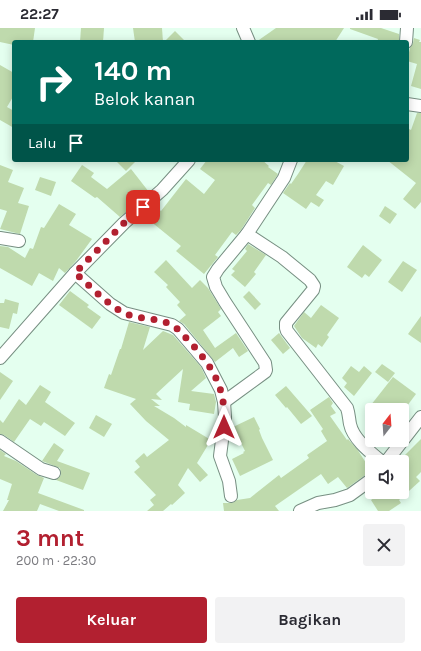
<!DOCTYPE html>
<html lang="id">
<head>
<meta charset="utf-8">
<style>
	:root { --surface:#fff; --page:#f2f2f3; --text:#2b2b33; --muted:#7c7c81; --accent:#b22030 }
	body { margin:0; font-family:Karla,sans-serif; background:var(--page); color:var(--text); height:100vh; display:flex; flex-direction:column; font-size:15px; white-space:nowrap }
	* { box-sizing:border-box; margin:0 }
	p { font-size:13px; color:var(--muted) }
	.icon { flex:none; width:22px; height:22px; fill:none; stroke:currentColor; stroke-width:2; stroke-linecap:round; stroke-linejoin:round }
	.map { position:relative; height:483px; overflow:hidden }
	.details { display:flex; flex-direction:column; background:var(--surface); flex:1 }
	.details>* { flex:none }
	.hud { position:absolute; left:12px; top:12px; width:397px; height:122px; border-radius:4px; box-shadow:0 2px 10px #0003; background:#00695c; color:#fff; overflow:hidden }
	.needle { width:26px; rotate:17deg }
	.fabs { position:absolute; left:365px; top:375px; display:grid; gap:8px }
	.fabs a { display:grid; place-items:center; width:44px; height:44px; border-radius:4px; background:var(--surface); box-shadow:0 2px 10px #0003; font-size:20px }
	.pin { position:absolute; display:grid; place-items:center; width:34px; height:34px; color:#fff; margin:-17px; border-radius:8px; box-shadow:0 2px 6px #0006 }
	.me { position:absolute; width:44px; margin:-22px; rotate:0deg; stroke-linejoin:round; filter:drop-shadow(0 0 3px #0008) }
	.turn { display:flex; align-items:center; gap:14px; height:84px; padding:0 16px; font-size:18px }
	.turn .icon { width:52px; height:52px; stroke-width:2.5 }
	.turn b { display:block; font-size:28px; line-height:34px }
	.then { display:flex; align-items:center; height:38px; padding:0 16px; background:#0003; gap:8px; font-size:15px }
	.round { display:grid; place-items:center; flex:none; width:42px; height:42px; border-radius:4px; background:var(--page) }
	.summary { display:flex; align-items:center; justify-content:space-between; height:68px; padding:0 16px }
	h1 { font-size:24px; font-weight:700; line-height:30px; color:var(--accent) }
	.primary-button { display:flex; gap:8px; margin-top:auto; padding:8px 16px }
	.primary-button a { flex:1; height:46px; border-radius:4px; background:var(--accent); color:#fff; font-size:16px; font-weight:700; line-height:46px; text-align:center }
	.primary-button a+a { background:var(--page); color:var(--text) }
	.status { display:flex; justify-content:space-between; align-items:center; height:28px; padding:0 20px; background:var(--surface); direction:ltr }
	.status svg { height:11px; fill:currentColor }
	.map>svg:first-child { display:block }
	.building { fill:#bfdaad }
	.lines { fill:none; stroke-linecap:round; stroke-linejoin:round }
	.street-casing { stroke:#778f82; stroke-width:14 }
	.street { stroke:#fff; stroke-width:12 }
	.route { stroke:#b22030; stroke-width:7; stroke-dasharray:0 12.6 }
</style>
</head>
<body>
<div class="status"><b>22:27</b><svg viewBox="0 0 49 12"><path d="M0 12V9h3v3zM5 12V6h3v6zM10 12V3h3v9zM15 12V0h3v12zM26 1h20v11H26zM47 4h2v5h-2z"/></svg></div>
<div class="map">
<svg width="421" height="483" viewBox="0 0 421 483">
	<rect width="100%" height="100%" fill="#e4ffef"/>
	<!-- building -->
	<g class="building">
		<polygon points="0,0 35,0 33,14 14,14 14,17 0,14"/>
		<polygon points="81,0 104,0 103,14 80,14"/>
		<polygon points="133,0 162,0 163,14 135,14"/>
		<polygon points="276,0 344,0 335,14 256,14"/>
		<polygon points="350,0 381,0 399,6 399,14 377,14 378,11 350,1"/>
		<polygon points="175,3 186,14 164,14"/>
		<polygon points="414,10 420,12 419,14 421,14 421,61 411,58 417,36 407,33 410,20 413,15"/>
		<polygon points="0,37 14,45 14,67 7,79 14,83 14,100 0,92"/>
		<polygon points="417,85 421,85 421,174 415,181 403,171 416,155 387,132 407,132 407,100 411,102"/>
		<polygon points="115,132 137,132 126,143"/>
		<polygon points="207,132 262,132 269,138 268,139 278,146 271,157 268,155 252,177 255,180 241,202 236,207 232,204 215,227 218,229 204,246 176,223 181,218 144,188 155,178 161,183 186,151 204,166 215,152 200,141"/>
		<polygon points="307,132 333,132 344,138 333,157 326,153 316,167 324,172 319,179 311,174 306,181 283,165 290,155 291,156 298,146"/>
		<polygon points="0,137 13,142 8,154 24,160 18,175 29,178 20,206 0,201 7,183 0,181"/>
		<polygon points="82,137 94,145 91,149 107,161 131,141 149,164 120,189 97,169 95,170 71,153"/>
		<polygon points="40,149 56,154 51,168 35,162"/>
		<polygon points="59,176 76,186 69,197 92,211 76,233 65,245 59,240 53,253 39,245 32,258 0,240 0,218 8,219 25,230 30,220 33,221 41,199 44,200"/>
		<polygon points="385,178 397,186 390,196 379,188"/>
		<polygon points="248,216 266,227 254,244 256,246 245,259 231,247 235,243 232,241 247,223 245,221"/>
		<polygon points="363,217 382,232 369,249 365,246 362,250 347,239"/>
		<polygon points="166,232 192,260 200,252 208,260 221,281 218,284 221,288 203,302 215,320 236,305 248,323 239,329 233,320 215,334 184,296 179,293 186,287 177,277 180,274 166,259 168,257 154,244"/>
		<polygon points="403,233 417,242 402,264 388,254"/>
		<polygon points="70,263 89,277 87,279 101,289 92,301 59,277"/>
		<polygon points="249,263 261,276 255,282 243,269"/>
		<polygon points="5,271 19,275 17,286 13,285 9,301 0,299 0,275 4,275"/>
		<polygon points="321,277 339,290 327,307 329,309 322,319 318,316 316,320 302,310 294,298 304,284 311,290"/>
		<polygon points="421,288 421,315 408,306"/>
		<polygon points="129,294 150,299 143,322 163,303 173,307 201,339 206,350 191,363 214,366 216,374 214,386 189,382 190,376 178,374 183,341 156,366 162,372 151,371 160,378 154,378 174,390 186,399 186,397 211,412 197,435 208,447 200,454 188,440 178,457 185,465 172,477 171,476 163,483 147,483 154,477 150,472 156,467 134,444 140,439 135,433 144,425 147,429 169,412 146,393 130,376 136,371 104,360 109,346 111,347 120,321 121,321"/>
		<polygon points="279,305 290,320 283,326 271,312"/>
		<polygon points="382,336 395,345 388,354 375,344"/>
		<polygon points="351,338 359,344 364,338 372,345 354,368 344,359 347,355 342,350"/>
		<polygon points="0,344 13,353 0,372"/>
		<polygon points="393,349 416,366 404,382 367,382"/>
		<polygon points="40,357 51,364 45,374 75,395 65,408 44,394 41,398 30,391 14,414 4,407 0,406 0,392 3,395 19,371 26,377"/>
		<polygon points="286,358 312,388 301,396 287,379 286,380 275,367"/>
		<polygon points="329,369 333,375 331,378 336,385 330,388 347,412 348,411 357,421 372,444 368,445 347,460 338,449 328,456 321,446 275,478 279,483 224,483 223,475 232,475 237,472 250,470 279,447 281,450 309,430 307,427 327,413 321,403 323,401 310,382"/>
		<polygon points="96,387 112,396 104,409 89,400"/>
		<polygon points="254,389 260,401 259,402 262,410 273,432 240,448 232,431 244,425 243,424 245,423 233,399"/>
		<polygon points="421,411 421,444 416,449 420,453 399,472 401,475 389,483 378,483 371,472 375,469 372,464 402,464 402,434 400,432"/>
		<polygon points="54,415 64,422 57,433 90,445 83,462 56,452 61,447 60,440 42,433"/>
		<polygon points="0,422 6,426 4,428 16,433 37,447 44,450 38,465 84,482 84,483 59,483 40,476 37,483 3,483 9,472 7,472 12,456 0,451"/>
	</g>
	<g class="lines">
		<!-- street casing -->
		<g class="street-casing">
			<g id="street">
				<polyline points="243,0 249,14"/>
				<polyline points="406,14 407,0"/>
				<polyline points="407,76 421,78"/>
				<path d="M247,206L282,229L310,252L314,258L313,262L286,295V300L287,303L347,380C349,386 349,391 350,396C353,411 370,424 382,434"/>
				<polyline points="0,210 19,213"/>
				<polyline points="75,245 110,276 124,285 172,297 178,301 207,335 221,362 224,374 225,389 220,428 229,453 231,468"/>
				<polyline points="0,330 75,245 124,195 162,162 189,132"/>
				<polyline points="224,374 265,344 266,342 265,335 225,274 216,259 213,249 218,241 247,206 284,150 291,132"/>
				<polyline points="0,413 41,441 54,445"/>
				<polyline points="386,434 421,389"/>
				<polyline points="300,483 318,475 335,472 350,467 372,451"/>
			</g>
		</g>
		<!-- street -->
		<use href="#street" class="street"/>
	</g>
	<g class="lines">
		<!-- route -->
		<path class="route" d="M143,179L124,195L75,245C90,258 105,274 122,284C137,292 157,289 172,297C179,301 184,308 190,314C215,342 226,361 224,399"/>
	</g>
</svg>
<div class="fabs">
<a><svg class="needle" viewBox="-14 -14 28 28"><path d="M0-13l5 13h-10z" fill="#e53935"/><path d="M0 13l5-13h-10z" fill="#7c7c81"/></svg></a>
<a><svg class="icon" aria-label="sound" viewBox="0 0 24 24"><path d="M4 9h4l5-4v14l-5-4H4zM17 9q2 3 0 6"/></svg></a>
</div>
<div class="pin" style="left:143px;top:179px;background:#d93025"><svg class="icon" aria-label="arrive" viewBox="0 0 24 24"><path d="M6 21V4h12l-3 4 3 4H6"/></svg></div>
<svg class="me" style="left:224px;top:399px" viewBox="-20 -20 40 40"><path d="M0-17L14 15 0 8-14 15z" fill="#b22030" stroke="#fff" stroke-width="4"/></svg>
<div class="hud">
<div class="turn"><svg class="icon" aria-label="right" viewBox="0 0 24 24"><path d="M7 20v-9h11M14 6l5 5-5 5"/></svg><div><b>140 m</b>Belok kanan</div></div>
<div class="then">Lalu<svg class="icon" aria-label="arrive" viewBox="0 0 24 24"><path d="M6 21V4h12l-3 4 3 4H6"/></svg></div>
</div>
</div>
<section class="details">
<div class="summary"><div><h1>3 mnt</h1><p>200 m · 22:30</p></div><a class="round"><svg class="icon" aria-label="close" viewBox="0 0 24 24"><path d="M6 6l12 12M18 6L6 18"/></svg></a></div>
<div class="primary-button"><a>Keluar</a><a>Bagikan</a></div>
</section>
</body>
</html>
